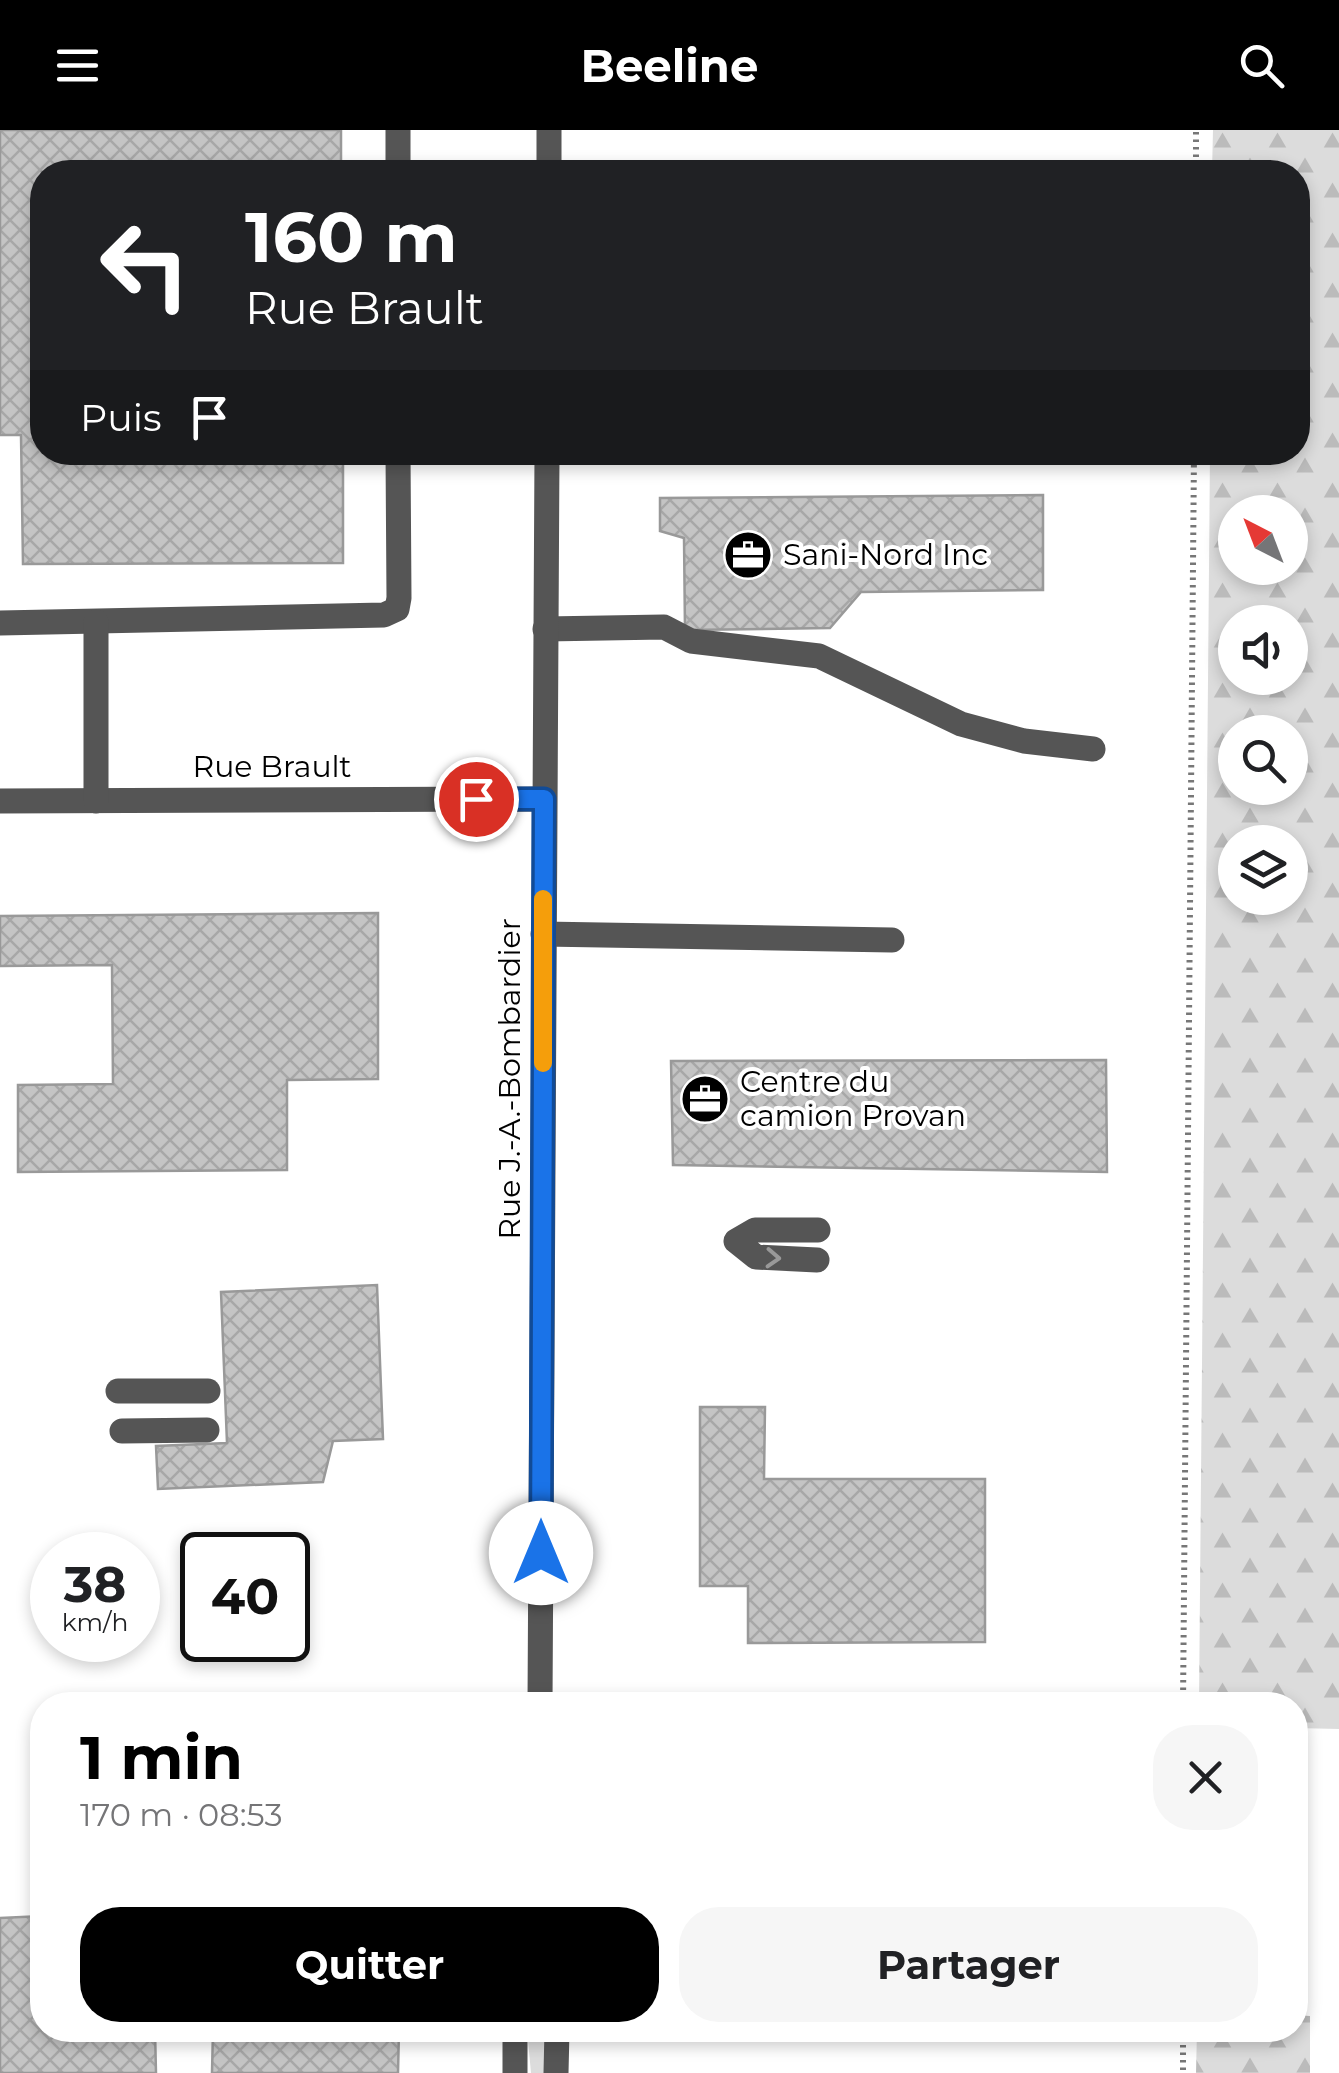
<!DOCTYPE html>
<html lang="fr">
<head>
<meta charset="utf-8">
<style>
	:root { --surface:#fff; --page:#f6f6f6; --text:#202124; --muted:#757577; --accent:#000 }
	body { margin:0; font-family:Montserrat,sans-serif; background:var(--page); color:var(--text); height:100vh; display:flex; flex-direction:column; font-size:38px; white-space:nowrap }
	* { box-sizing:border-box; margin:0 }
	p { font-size:32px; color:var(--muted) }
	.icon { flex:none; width:55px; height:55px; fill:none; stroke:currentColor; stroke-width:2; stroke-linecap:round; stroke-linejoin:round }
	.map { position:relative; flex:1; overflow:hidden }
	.drawer { position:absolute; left:30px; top:1562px; width:1278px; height:350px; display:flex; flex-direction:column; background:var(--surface); border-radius:40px; box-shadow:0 5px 15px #0003 }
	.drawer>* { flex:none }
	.top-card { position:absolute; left:30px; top:30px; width:1280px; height:305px; border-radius:40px; box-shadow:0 5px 15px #0003; background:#202124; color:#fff; overflow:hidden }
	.needle { width:65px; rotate:318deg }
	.buttons { position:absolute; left:1218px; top:365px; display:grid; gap:20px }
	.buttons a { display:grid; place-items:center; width:90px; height:90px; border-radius:50%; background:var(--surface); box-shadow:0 5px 15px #0003; font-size:50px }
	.speed { position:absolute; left:30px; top:1402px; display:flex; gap:20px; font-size:50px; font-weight:700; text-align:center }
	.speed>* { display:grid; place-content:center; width:130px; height:130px; border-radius:50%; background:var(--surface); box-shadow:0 5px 15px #0003; line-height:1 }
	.speed small { font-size:25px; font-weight:400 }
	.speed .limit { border:5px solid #111; border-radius:15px; background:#fff; color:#111 }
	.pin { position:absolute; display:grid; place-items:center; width:85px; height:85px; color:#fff; margin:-42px; border:5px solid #fff; border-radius:50%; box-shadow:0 2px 10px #0007 }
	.me { position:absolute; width:110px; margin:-55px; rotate:0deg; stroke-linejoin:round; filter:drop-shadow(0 0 8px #0008) }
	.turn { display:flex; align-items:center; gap:35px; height:210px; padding:0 50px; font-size:45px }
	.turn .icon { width:130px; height:130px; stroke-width:2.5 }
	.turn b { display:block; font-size:70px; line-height:85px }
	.then { display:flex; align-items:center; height:95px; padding:0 50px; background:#0003; gap:20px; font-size:38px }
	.round { display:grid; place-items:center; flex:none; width:105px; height:105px; border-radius:40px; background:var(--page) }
	.headline { display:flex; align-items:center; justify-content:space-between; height:170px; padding:0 50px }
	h1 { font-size:60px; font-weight:700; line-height:75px; color:var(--accent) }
	.button { display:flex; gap:20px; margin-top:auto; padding:20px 50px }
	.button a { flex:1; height:115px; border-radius:40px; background:var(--accent); color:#fff; font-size:40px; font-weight:700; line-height:115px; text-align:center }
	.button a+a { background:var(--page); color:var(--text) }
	header { display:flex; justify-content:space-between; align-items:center; height:130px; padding:0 50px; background:var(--accent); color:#fff; font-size:45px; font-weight:700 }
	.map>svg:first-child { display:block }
	.green { fill:#dcdcdc }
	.forest { fill:url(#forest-firs); fill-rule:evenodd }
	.building { fill:url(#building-cross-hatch); stroke:#999; stroke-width:2.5 }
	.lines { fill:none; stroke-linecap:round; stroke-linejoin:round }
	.path { stroke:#777; stroke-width:6; stroke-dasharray:2.5 5; stroke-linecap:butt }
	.minor { stroke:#555; stroke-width:25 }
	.oneway { stroke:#999 }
	.route-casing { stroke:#114b97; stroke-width:25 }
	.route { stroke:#1a73e8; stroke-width:18 }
	.slow { stroke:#f59e0b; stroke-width:18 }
	.labels { text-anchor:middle; stroke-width:8; stroke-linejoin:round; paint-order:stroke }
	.poi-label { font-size:30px; fill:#000; stroke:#fff; text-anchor:start }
	.street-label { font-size:30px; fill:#000; stroke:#fff }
</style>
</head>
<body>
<header><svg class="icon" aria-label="menu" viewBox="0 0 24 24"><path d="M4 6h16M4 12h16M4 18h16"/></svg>Beeline<svg class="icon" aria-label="search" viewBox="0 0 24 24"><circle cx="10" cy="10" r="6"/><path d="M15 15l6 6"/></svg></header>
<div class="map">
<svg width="1339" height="1943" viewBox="0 0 1339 1943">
	<defs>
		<pattern id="forest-firs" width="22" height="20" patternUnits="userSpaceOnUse" patternTransform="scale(2.5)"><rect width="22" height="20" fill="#dcdcdc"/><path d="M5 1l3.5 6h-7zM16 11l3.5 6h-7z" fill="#bbb"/></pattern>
		<pattern id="building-cross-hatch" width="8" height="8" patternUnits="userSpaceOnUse" patternTransform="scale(2.5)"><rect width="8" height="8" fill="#c4c4c4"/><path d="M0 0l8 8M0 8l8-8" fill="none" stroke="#a7a7a7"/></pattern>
	</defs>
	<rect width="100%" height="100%" fill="#fff"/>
	<!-- green -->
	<polygon class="green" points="527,1900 545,1900 545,1943 531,1943"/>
	<!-- forest -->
	<g class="forest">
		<path d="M1213,0H1339V1599L1295,1598V1575H1199L1210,323L1298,322V42H1212ZM1235,382H1290V438H1235ZM1235,492H1290V548H1235ZM1235,602H1290V658H1235ZM1235,712H1290V768H1235Z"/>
		<polygon points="1295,1885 1310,1886 1310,1943 1196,1943 1197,1900 1295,1900"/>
	</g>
	<!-- building -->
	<g class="building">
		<polygon points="0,0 341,0 341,42 42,42 42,322 343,322 343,433 23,434 21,305 0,305"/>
		<polygon points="1043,365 1043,460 861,462 830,498 685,500 684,408 660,401 660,368"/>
		<polygon points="378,783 378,949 287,950 287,1040 18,1042 18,955 113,954 112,835 0,836 0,786"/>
		<polygon points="1106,930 1107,1042 673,1035 671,931"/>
		<polygon points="377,1155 383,1309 333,1311 323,1352 158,1359 156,1316 227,1313 221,1162"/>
		<polygon points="700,1277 765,1277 764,1349 985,1349 985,1512 748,1513 748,1456 700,1456"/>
		<polygon points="42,1786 42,1900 155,1900 156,1943 0,1943 0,1788"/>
		<polygon points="213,1900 399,1900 398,1943 212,1943"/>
	</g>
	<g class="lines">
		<!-- path -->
		<g class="path">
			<polyline points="1196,42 1196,0"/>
			<polyline points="1183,1575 1194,322"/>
			<polyline points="1183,1900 1183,1943"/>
		</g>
		<!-- minor -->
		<g class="minor">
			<polyline points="398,42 398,0"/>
			<polyline points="549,42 549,0"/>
			<polyline points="0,493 384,485 397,479 399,468 398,322"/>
			<polyline points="545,499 664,497 691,511 819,526 961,594 1024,611 1093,619"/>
			<polyline points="0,671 543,669"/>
			<polyline points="96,671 96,492"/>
			<polyline points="543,804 892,810"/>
			<polyline points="817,1130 756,1127 736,1111 755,1100 818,1100"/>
			<polyline points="118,1261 208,1261"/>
			<polyline points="122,1301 207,1300"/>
			<polyline points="540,1575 547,322"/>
			<polyline points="515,1943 515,1900"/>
			<polyline points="556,1943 557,1900"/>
		</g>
	</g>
	<!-- one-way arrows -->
	<defs><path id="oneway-chevron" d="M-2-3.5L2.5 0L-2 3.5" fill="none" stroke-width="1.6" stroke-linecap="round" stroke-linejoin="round" transform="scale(2.5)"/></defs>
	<use class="oneway" href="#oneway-chevron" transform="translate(773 1128) rotate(3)"/>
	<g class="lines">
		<!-- route casing -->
		<g class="route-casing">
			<polyline id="route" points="476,669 544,669 541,1423"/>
		</g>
		<!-- route -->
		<use href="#route" class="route"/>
		<!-- slow -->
		<polyline class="slow" points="543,933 543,769"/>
	</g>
	<!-- icons -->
	<defs>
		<g id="office-disc" transform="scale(2.5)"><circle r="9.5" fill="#000" stroke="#fff"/><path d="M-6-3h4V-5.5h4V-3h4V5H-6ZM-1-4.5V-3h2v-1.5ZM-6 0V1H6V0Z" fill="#fff"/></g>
	</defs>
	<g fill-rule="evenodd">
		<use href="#office-disc" x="748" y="425"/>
		<use href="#office-disc" x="705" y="969"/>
	</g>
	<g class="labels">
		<!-- poi labels -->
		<g class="poi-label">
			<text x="783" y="435">Sani-Nord Inc</text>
			<text x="740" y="962">Centre du<tspan x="740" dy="34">camion Provan</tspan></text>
		</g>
		<!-- street labels -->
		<g class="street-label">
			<text x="272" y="647">Rue Brault</text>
			<text transform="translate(510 949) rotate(-90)" y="10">Rue J.-A.-Bombardier</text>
		</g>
	</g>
</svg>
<div class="buttons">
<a><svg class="needle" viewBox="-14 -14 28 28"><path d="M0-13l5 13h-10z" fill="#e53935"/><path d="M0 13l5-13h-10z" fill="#757577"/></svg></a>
<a><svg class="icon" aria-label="sound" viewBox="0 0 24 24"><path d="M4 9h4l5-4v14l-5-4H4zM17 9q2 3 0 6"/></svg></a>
<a><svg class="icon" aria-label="search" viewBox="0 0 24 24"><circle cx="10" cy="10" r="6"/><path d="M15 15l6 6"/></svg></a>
<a><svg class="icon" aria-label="layers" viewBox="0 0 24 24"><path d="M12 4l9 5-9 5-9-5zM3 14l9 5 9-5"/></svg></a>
</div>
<div class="speed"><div>38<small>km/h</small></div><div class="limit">40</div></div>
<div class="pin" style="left:476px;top:669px;background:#d93025"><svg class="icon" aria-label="arrive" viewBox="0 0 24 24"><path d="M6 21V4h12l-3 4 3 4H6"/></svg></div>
<svg class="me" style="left:541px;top:1423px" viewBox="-20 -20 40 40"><circle r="19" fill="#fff"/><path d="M0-13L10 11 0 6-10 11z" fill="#1a73e8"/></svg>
<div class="top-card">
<div class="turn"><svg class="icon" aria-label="left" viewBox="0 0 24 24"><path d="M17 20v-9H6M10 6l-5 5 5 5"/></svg><div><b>160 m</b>Rue Brault</div></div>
<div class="then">Puis<svg class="icon" aria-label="arrive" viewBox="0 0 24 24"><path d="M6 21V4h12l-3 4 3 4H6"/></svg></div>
</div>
<section class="drawer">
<div class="headline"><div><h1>1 min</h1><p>170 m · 08:53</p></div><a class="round"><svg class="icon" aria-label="close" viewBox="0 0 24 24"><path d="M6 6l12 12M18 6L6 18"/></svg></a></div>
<div class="button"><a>Quitter</a><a>Partager</a></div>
</section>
</div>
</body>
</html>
